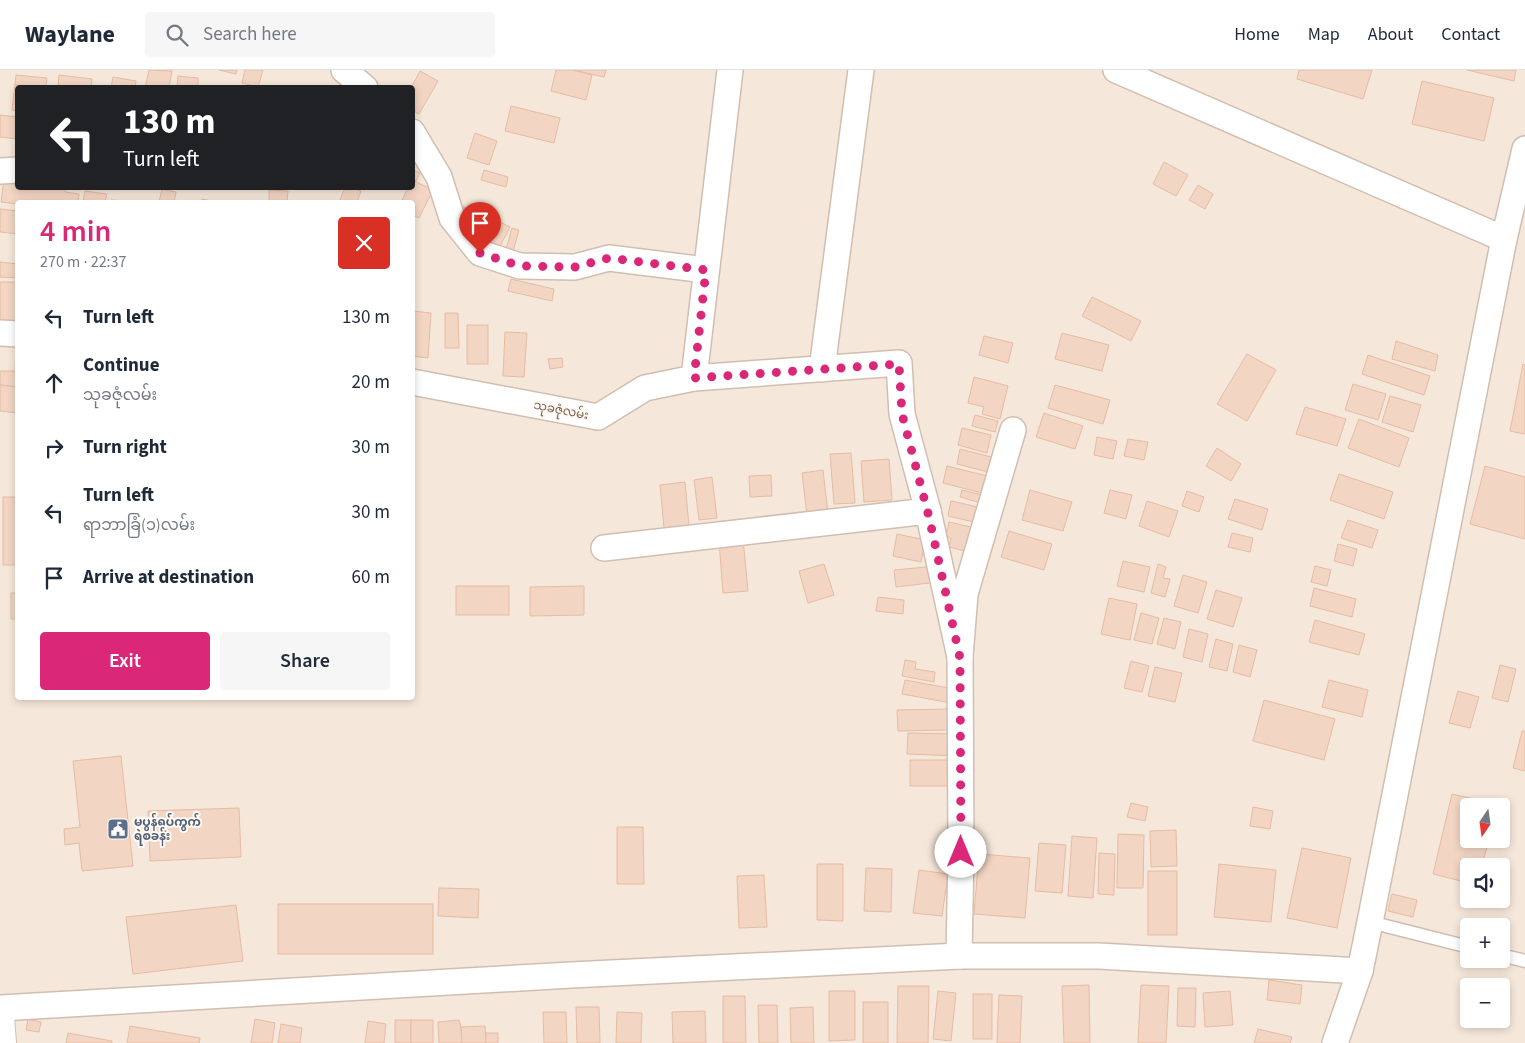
<!DOCTYPE html>
<html lang="en">
<head>
<meta charset="utf-8">
<style>
	:root { --surface:#fff; --page:#f6f6f7; --text:#1f2937; --muted:#747a83; --line:#e0e1e3; --accent:#db2777 }
	body { margin:0; font-family:"Source Sans 3","Noto Sans Myanmar",sans-serif; background:var(--page); color:var(--text); height:100vh; display:flex; flex-direction:column; font-size:19px; white-space:nowrap }
	* { box-sizing:border-box; margin:0 }
	p { font-size:16px; color:var(--muted) }
	.icon { flex:none; width:28px; height:28px; fill:none; stroke:currentColor; stroke-width:2; stroke-linecap:round; stroke-linejoin:round }
	.map { position:relative; flex:1; overflow:hidden }
	.sheet { position:absolute; left:15px; top:130px; width:400px; height:500px; display:flex; flex-direction:column; background:var(--surface); border-radius:5px; box-shadow:0 2px 8px #0003 }
	.sheet>* { flex:none }
	.guide { position:absolute; left:15px; top:15px; width:400px; height:105px; border-radius:5px; box-shadow:0 2px 8px #0003; background:#202124; color:#fff; overflow:hidden }
	.needle { width:32px; rotate:193deg }
	.tools { position:absolute; left:1460px; top:728px; display:grid; gap:10px }
	.tools a { display:grid; place-items:center; width:50px; height:50px; border-radius:5px; background:var(--surface); box-shadow:0 2px 8px #0003; font-size:25px }
	.pin { position:absolute; display:grid; place-items:center; width:42px; height:42px; color:#fff; margin:-51px -21px; border-radius:50% 50% 50% 0; rotate:-45deg; box-shadow:0 0 5px #0007 }
	.pin .icon { rotate:45deg }
	.me { position:absolute; width:55px; margin:-28px; rotate:0deg; stroke-linejoin:round; filter:drop-shadow(0 0 4px #0008) }
	.turn { display:flex; align-items:center; gap:18px; height:105px; padding:0 25px; font-size:22px }
	.turn .icon { width:65px; height:65px; stroke-width:2.5 }
	.turn b { display:block; font-size:35px; line-height:42px }
	.round { display:grid; place-items:center; flex:none; width:52px; height:52px; border-radius:5px; background:var(--page) }
	.overview { display:flex; align-items:center; justify-content:space-between; height:85px; padding:0 25px }
	h1 { font-size:30px; font-weight:600; line-height:38px; color:var(--accent) }
	.button { display:flex; gap:10px; margin-top:auto; padding:10px 25px }
	.button a { flex:1; height:58px; border-radius:5px; background:var(--accent); color:#fff; font-size:20px; font-weight:600; line-height:58px; text-align:center }
	.button a+a { background:var(--page); color:var(--text) }
	ul { padding:0; list-style:none }
	li { display:flex; align-items:center; gap:15px; height:65px; padding:0 25px }
	li div { flex:1 }
	li b { display:block; font-size:19px }
	li em { font-style:normal }
	header { display:flex; align-items:center; gap:30px; box-sizing:border-box; height:70px; padding:0 25px; background:var(--surface); border-bottom:1px solid var(--line) }
	header strong { font-size:24px }
	nav { display:flex; gap:28px; margin-inline-start:auto; font-size:18px }
	.search { width:350px; height:45px; background:var(--page); display:flex; align-items:center; gap:12px; box-sizing:border-box; padding:0 18px; border-radius:5px; color:var(--muted); font-size:19px }
	.map>svg:first-child { display:block }
	.residential { fill:#f5e8da; fill-rule:evenodd }
	.building { fill:#f3d5c3; stroke:#e6bba3 }
	.lines { fill:none; stroke-linecap:round; stroke-linejoin:round }
	.lane-casing { stroke:#d1beb0; stroke-width:15 }
	.street-casing { stroke:#d1beb0; stroke-width:28 }
	.secondary-casing { stroke:#d6c0b0; stroke-width:30 }
	.lane { stroke:#fff; stroke-width:12 }
	.street { stroke:#fff; stroke-width:25 }
	.secondary { stroke:#fff; stroke-width:28 }
	.route { stroke:#db2777; stroke-width:9; stroke-dasharray:0 16.2 }
	.labels { text-anchor:middle; stroke-width:4; stroke-linejoin:round; paint-order:stroke }
	.street-label { font-size:12px; fill:#7a5c4d; stroke:#fffaf3 }
	.service-label { font-size:12px; font-weight:bold; fill:#4e5e75; stroke:#fffaf3; text-anchor:start }
</style>
</head>
<body>
<header>
<strong>Waylane</strong>
<div class="search"><svg class="icon" aria-label="search" viewBox="0 0 24 24"><circle cx="10" cy="10" r="6"/><path d="M15 15l6 6"/></svg>Search here</div>
<nav><a>Home</a><a>Map</a><a>About</a><a>Contact</a></nav>
</header>
<div class="map">
<svg width="1525" height="973" viewBox="0 0 1525 973">
	<rect width="100%" height="100%" fill="#fdf6ec"/>
	<!-- residential -->
	<path class="residential" d="M0,0H1525V973H0ZM18,18H412V118H18ZM18,132H412V628H18ZM1469,736H1501V769H1469ZM1469,796H1501V829H1469ZM1469,856H1501V889H1469ZM1469,916H1501V949H1469Z"/>
	<!-- building -->
	<g class="building">
		<polygon points="149,0 172,1 169,18 145,18"/>
		<polygon points="219,0 237,0 236,4"/>
		<polygon points="245,0 263,0 258,17 242,13"/>
		<polygon points="556,0 573,0 592,5 586,30 551,21"/>
		<polygon points="573,0 606,0 604,7"/>
		<polygon points="1299,0 1372,0 1363,29 1297,9"/>
		<polygon points="1467,0 1516,0 1514,11"/>
		<polygon points="420,1 438,11 419,44 412,40 412,18 411,18"/>
		<polygon points="16,5 47,8 46,18 15,15"/>
		<polygon points="59,5 92,9 91,18 58,18"/>
		<polygon points="178,6 198,8 198,18 177,18"/>
		<polygon points="113,7 136,11 135,18 111,18"/>
		<polygon points="1422,11 1494,28 1484,71 1412,54"/>
		<polygon points="15,15 34,18 18,18 18,41 12,40"/>
		<polygon points="511,36 560,48 554,73 505,61"/>
		<polygon points="0,45 18,47 18,69 0,67"/>
		<polygon points="475,63 497,71 489,95 467,88"/>
		<polygon points="1164,92 1188,105 1176,126 1153,114"/>
		<polygon points="412,99 420,103 416,111 412,110"/>
		<polygon points="484,100 508,107 506,117 481,110"/>
		<polygon points="4,109 18,111 18,118 66,118 65,122 79,124 78,132 18,132 18,134 1,132"/>
		<polygon points="412,110 433,120 419,148 412,145 412,132 401,132 408,118 412,118"/>
		<polygon points="1198,115 1213,124 1205,139 1189,130"/>
		<polygon points="345,118 353,118 361,121 357,132 339,132"/>
		<polygon points="162,119 176,122 174,132 159,132"/>
		<polygon points="269,120 288,121 287,132 269,132"/>
		<polygon points="85,121 107,124 105,132 83,132"/>
		<polygon points="202,129 216,132 202,132"/>
		<polygon points="111,130 129,131 129,132 110,132"/>
		<polygon points="455,133 475,142 472,149 451,140"/>
		<polygon points="0,139 18,141 18,164 0,162"/>
		<polygon points="496,150 510,157 500,176 486,170"/>
		<polygon points="512,158 519,160 512,185 505,183"/>
		<polygon points="0,192 18,194 18,208 0,207"/>
		<polygon points="511,209 554,219 552,231 508,221"/>
		<polygon points="0,212 18,212 18,256 0,255"/>
		<polygon points="1092,227 1141,251 1131,271 1082,246"/>
		<polygon points="412,241 431,243 428,288 412,286"/>
		<polygon points="445,243 458,243 459,278 445,278"/>
		<rect x="467" y="255" width="21" height="39"/>
		<polygon points="505,262 527,263 524,307 503,306"/>
		<polygon points="1062,263 1109,275 1102,301 1055,289"/>
		<polygon points="984,266 1013,273 1008,293 979,285"/>
		<polygon points="1396,271 1438,285 1435,301 1392,289"/>
		<polygon points="16,279 18,317 0,315 0,301 15,301"/>
		<polygon points="1247,284 1276,300 1247,351 1217,334"/>
		<polygon points="1368,285 1430,306 1424,325 1362,304"/>
		<polygon points="562,288 563,297 550,299 548,289"/>
		<polygon points="1523,294 1525,295 1525,364 1510,361"/>
		<polygon points="974,307 1008,316 1000,349 982,344 984,337 968,333"/>
		<polygon points="1353,314 1386,324 1378,350 1345,340"/>
		<polygon points="0,315 18,317 18,343 0,341"/>
		<polygon points="1055,315 1110,330 1103,354 1048,338"/>
		<polygon points="1390,326 1421,335 1413,362 1382,352"/>
		<polygon points="1305,337 1346,349 1337,376 1296,364"/>
		<polygon points="1044,343 1083,356 1075,379 1036,367"/>
		<polygon points="975,345 998,351 995,362 972,356"/>
		<polygon points="1359,349 1409,368 1399,397 1348,378"/>
		<polygon points="962,358 991,365 987,383 958,375"/>
		<polygon points="1097,367 1117,371 1113,389 1094,385"/>
		<polygon points="1128,369 1148,372 1144,390 1124,386"/>
		<polygon points="1217,378 1241,394 1231,411 1206,396"/>
		<polygon points="960,379 999,389 996,404 957,394"/>
		<polygon points="851,383 855,433 834,434 830,384"/>
		<polygon points="889,389 892,430 864,432 861,391"/>
		<polygon points="947,396 995,408 990,425 943,413"/>
		<polygon points="1485,396 1525,407 1525,469 1470,454"/>
		<polygon points="823,400 828,443 807,445 802,403"/>
		<polygon points="1339,404 1393,422 1384,449 1330,430"/>
		<polygon points="771,405 772,426 750,427 749,406"/>
		<polygon points="712,407 717,448 699,450 694,410"/>
		<polygon points="685,412 689,456 664,458 660,415"/>
		<polygon points="962,420 987,426 985,434 960,427"/>
		<polygon points="1030,420 1072,432 1063,461 1022,450"/>
		<polygon points="1110,420 1132,425 1126,449 1104,443"/>
		<polygon points="1187,421 1204,427 1199,442 1182,436"/>
		<rect x="3" y="427" width="15" height="68"/>
		<polygon points="1235,429 1268,439 1262,460 1228,449"/>
		<polygon points="951,431 987,439 983,454 948,446"/>
		<polygon points="1147,431 1178,441 1169,467 1139,456"/>
		<polygon points="1348,450 1378,460 1372,478 1341,468"/>
		<polygon points="949,452 975,458 969,482 949,477 951,468 946,466"/>
		<polygon points="1009,461 1052,474 1044,500 1001,487"/>
		<polygon points="1232,463 1253,468 1250,482 1228,477"/>
		<polygon points="897,464 925,470 921,492 893,486"/>
		<polygon points="743,469 748,521 723,523 719,471"/>
		<polygon points="1338,474 1357,479 1353,496 1334,491"/>
		<polygon points="1123,491 1150,497 1144,522 1117,516"/>
		<polygon points="824,494 834,525 808,533 799,501"/>
		<polygon points="1158,494 1166,497 1163,508 1170,509 1165,527 1151,523"/>
		<polygon points="937,496 938,512 896,517 894,500"/>
		<polygon points="1315,496 1331,500 1327,516 1311,512"/>
		<polygon points="1183,505 1207,512 1198,543 1174,536"/>
		<rect x="456" y="516" width="53" height="29"/>
		<polygon points="584,516 584,545 530,546 530,517"/>
		<polygon points="1314,518 1356,529 1352,547 1310,536"/>
		<polygon points="1216,520 1242,528 1233,557 1207,549"/>
		<rect x="11" y="523" width="7" height="26"/>
		<polygon points="878,527 904,530 903,544 876,541"/>
		<polygon points="1109,528 1137,534 1130,570 1101,564"/>
		<polygon points="1141,543 1159,548 1152,574 1134,570"/>
		<polygon points="1164,548 1181,552 1175,579 1157,574"/>
		<polygon points="1315,550 1365,564 1359,585 1309,572"/>
		<polygon points="1189,559 1208,564 1202,592 1183,587"/>
		<polygon points="1216,569 1233,574 1227,601 1209,597"/>
		<polygon points="1239,575 1257,580 1250,607 1233,602"/>
		<polygon points="905,590 916,592 915,599 935,602 934,612 902,606"/>
		<polygon points="1131,591 1149,596 1142,622 1124,618"/>
		<polygon points="1500,595 1516,599 1508,632 1492,628"/>
		<polygon points="1155,597 1182,603 1175,632 1148,626"/>
		<polygon points="905,610 954,619 951,633 902,624"/>
		<polygon points="1329,610 1368,620 1362,647 1322,637"/>
		<polygon points="1458,621 1479,627 1470,658 1449,653"/>
		<polygon points="1264,630 1335,649 1324,690 1253,671"/>
		<polygon points="948,639 949,660 898,661 897,640"/>
		<polygon points="1522,661 1525,661 1525,701 1513,698"/>
		<polygon points="908,663 959,664 959,686 907,684"/>
		<polygon points="121,686 133,796 82,801 79,773 65,775 64,759 80,757 73,691"/>
		<rect x="910" y="690" width="48" height="26"/>
		<polygon points="1452,724 1497,734 1497,736 1469,736 1469,769 1489,769 1482,796 1469,796 1469,813 1433,804"/>
		<polygon points="1131,733 1148,737 1145,751 1127,747"/>
		<polygon points="1253,737 1273,741 1270,759 1250,756"/>
		<polygon points="239,738 241,787 150,791 148,741"/>
		<polygon points="617,757 643,757 644,814 617,814"/>
		<polygon points="1176,760 1177,796 1151,797 1150,761"/>
		<polygon points="1118,764 1144,765 1143,818 1117,818"/>
		<polygon points="1072,766 1097,768 1093,828 1068,826"/>
		<polygon points="1039,773 1066,775 1062,823 1035,821"/>
		<polygon points="1302,778 1351,788 1337,858 1287,848"/>
		<polygon points="1099,783 1115,784 1114,825 1098,824"/>
		<polygon points="979,784 1030,788 1025,848 974,844"/>
		<polygon points="817,794 843,794 843,851 817,850"/>
		<polygon points="1219,794 1276,800 1271,852 1214,847"/>
		<polygon points="866,798 892,799 891,842 864,841"/>
		<polygon points="919,800 948,804 942,846 913,843"/>
		<rect x="1148" y="801" width="29" height="64"/>
		<polygon points="764,805 767,857 739,858 737,806"/>
		<polygon points="439,818 479,819 478,848 438,846"/>
		<polygon points="1392,824 1417,830 1413,847 1388,841"/>
		<rect x="278" y="834" width="155" height="50"/>
		<polygon points="236,835 243,891 133,904 126,847"/>
		<polygon points="1269,910 1302,915 1300,934 1267,930"/>
		<polygon points="1089,915 1090,973 1064,973 1062,916"/>
		<polygon points="1141,915 1169,916 1166,973 1138,973"/>
		<polygon points="898,916 929,916 928,973 897,973"/>
		<polygon points="1178,918 1196,918 1195,957 1177,956"/>
		<polygon points="829,921 855,921 855,970 829,971"/>
		<polygon points="938,921 956,923 951,971 933,969"/>
		<polygon points="1230,921 1233,955 1205,957 1203,923"/>
		<rect x="973" y="924" width="19" height="45"/>
		<polygon points="999,925 1022,926 1020,973 997,973"/>
		<polygon points="723,926 745,926 746,973 723,973"/>
		<rect x="863" y="932" width="25" height="41"/>
		<polygon points="758,935 777,935 778,973 759,973"/>
		<polygon points="576,937 599,937 600,973 577,973"/>
		<polygon points="813,937 814,973 791,973 790,938"/>
		<polygon points="705,941 706,973 673,973 672,942"/>
		<polygon points="543,942 566,942 567,973 544,973"/>
		<polygon points="617,942 642,943 641,973 616,973"/>
		<polygon points="28,949 41,952 39,962 26,960"/>
		<polygon points="255,949 275,953 272,973 251,973"/>
		<rect x="395" y="950" width="16" height="23"/>
		<rect x="411" y="950" width="22" height="23"/>
		<polygon points="459,950 461,957 462,973 439,973 438,952"/>
		<polygon points="368,951 386,954 384,973 365,973"/>
		<polygon points="281,954 302,958 300,973 278,973"/>
		<polygon points="130,956 200,968 199,973 127,973"/>
		<polygon points="485,956 486,973 462,973 461,957"/>
		<polygon points="1258,959 1292,967 1290,973 1254,973"/>
		<polygon points="68,963 112,971 112,973 66,973"/>
		<rect x="486" y="963" width="12" height="10"/>
	</g>
	<g class="lines">
		<!-- lane casing -->
		<g class="lane-casing">
			<g id="lane">
				<polyline points="1370,852 1469,877"/>
				<polyline points="1501,885 1525,891"/>
			</g>
		</g>
		<!-- street casing -->
		<g class="street-casing">
			<g id="street">
				<polyline points="344,0 365,18"/>
				<polyline points="1116,0 1504,169"/>
				<polyline points="412,62 439,107 452,148 480,183 520,196 575,197 609,188 706,200"/>
				<polyline points="0,101 18,100"/>
				<polyline points="0,263 18,264"/>
				<polyline points="822,299 861,0"/>
				<polyline points="694,308 730,0"/>
				<polyline points="412,312 598,347 645,318 694,308 899,293 902,344 928,441 960,587"/>
				<polyline points="604,478 928,441"/>
				<polyline points="959,886 961,782 960,587 965,524 1013,360"/>
				<polyline points="0,938 571,905 959,886 1099,886 1360,901"/>
				<polyline points="1335,973 1360,901 1370,852 1504,169 1525,79"/>
			</g>
		</g>
		<!-- secondary casing -->
		<g class="secondary-casing">
			<polyline id="secondary" points="0,947 2,973"/>
		</g>
		<!-- lane -->
		<use href="#lane" class="lane"/>
		<!-- street -->
		<use href="#street" class="street"/>
		<!-- secondary -->
		<use href="#secondary" class="secondary"/>
	</g>
	<g class="lines">
		<!-- route -->
		<polyline class="route" points="480,183 520,196 575,197 609,188 706,200 694,308 899,294 902,344 929,447 960,588 961,782"/>
	</g>
	<!-- icons -->
	<defs>
		<g id="civic-square" transform="scale(1.125)"><rect x="-9" y="-9" width="18" height="18" rx="4" fill="#5c6f8a" stroke="#fffaf3"/><path d="M-.6-6.5H3V-4.5H.6V-3L4-1V1h2V6H-6V1h2V-1L-.6-3ZM-1.2 2.5V6h2.4V2.5Z" fill="#fff"/></g>
	</defs>
	<g fill-rule="evenodd">
		<use href="#civic-square" x="118" y="759"/>
	</g>
	<g class="labels">
		<!-- street labels -->
		<g class="street-label">
			<text transform="translate(561 340) rotate(11)" y="4">သုခဇုံလမ်း</text>
		</g>
		<!-- service labels -->
		<g class="service-label">
			<text x="134" y="756">မုပွန်ရပ်ကွက်<tspan x="134" dy="14">ရဲစခန်း</tspan></text>
		</g>
	</g>
</svg>
<div class="tools">
<a><svg class="needle" viewBox="-14 -14 28 28"><path d="M0-13l5 13h-10z" fill="#e53935"/><path d="M0 13l5-13h-10z" fill="#747a83"/></svg></a>
<a><svg class="icon" aria-label="sound" viewBox="0 0 24 24"><path d="M4 9h4l5-4v14l-5-4H4zM17 9q2 3 0 6"/></svg></a>
<a>+</a>
<a>−</a>
</div>
<div class="pin" style="left:480px;top:183px;background:#d93025"><svg class="icon" aria-label="arrive" viewBox="0 0 24 24"><path d="M6 21V4h12l-3 4 3 4H6"/></svg></div>
<svg class="me" style="left:961px;top:782px" viewBox="-20 -20 40 40"><circle r="19" fill="#fff"/><path d="M0-13L10 11 0 6-10 11z" fill="#db2777"/></svg>
<div class="guide">
<div class="turn"><svg class="icon" aria-label="left" viewBox="0 0 24 24"><path d="M17 20v-9H6M10 6l-5 5 5 5"/></svg><div><b>130 m</b>Turn left</div></div>
</div>
<section class="sheet">
<div class="overview"><div><h1>4 min</h1><p>270 m · 22:37</p></div><a class="round" style="background:#d93025;color:#fff"><svg class="icon" aria-label="close" viewBox="0 0 24 24"><path d="M6 6l12 12M18 6L6 18"/></svg></a></div>
<ul>
<li><svg class="icon" aria-label="left" viewBox="0 0 24 24"><path d="M17 20v-9H6M10 6l-5 5 5 5"/></svg><div><b>Turn left</b></div><em>130 m</em></li>
<li><svg class="icon" aria-label="ahead" viewBox="0 0 24 24"><path d="M12 20V5M6 11l6-6 6 6"/></svg><div><b>Continue</b><p>သုခဇုံလမ်း</p></div><em>20 m</em></li>
<li><svg class="icon" aria-label="right" viewBox="0 0 24 24"><path d="M7 20v-9h11M14 6l5 5-5 5"/></svg><div><b>Turn right</b></div><em>30 m</em></li>
<li><svg class="icon" aria-label="left" viewBox="0 0 24 24"><path d="M17 20v-9H6M10 6l-5 5 5 5"/></svg><div><b>Turn left</b><p>ရာဘာခြံ(၁)လမ်း</p></div><em>30 m</em></li>
<li><svg class="icon" aria-label="arrive" viewBox="0 0 24 24"><path d="M6 21V4h12l-3 4 3 4H6"/></svg><div><b>Arrive at destination</b></div><em>60 m</em></li>
</ul>
<div class="button"><a>Exit</a><a>Share</a></div>
</section>
</div>
</body>
</html>
